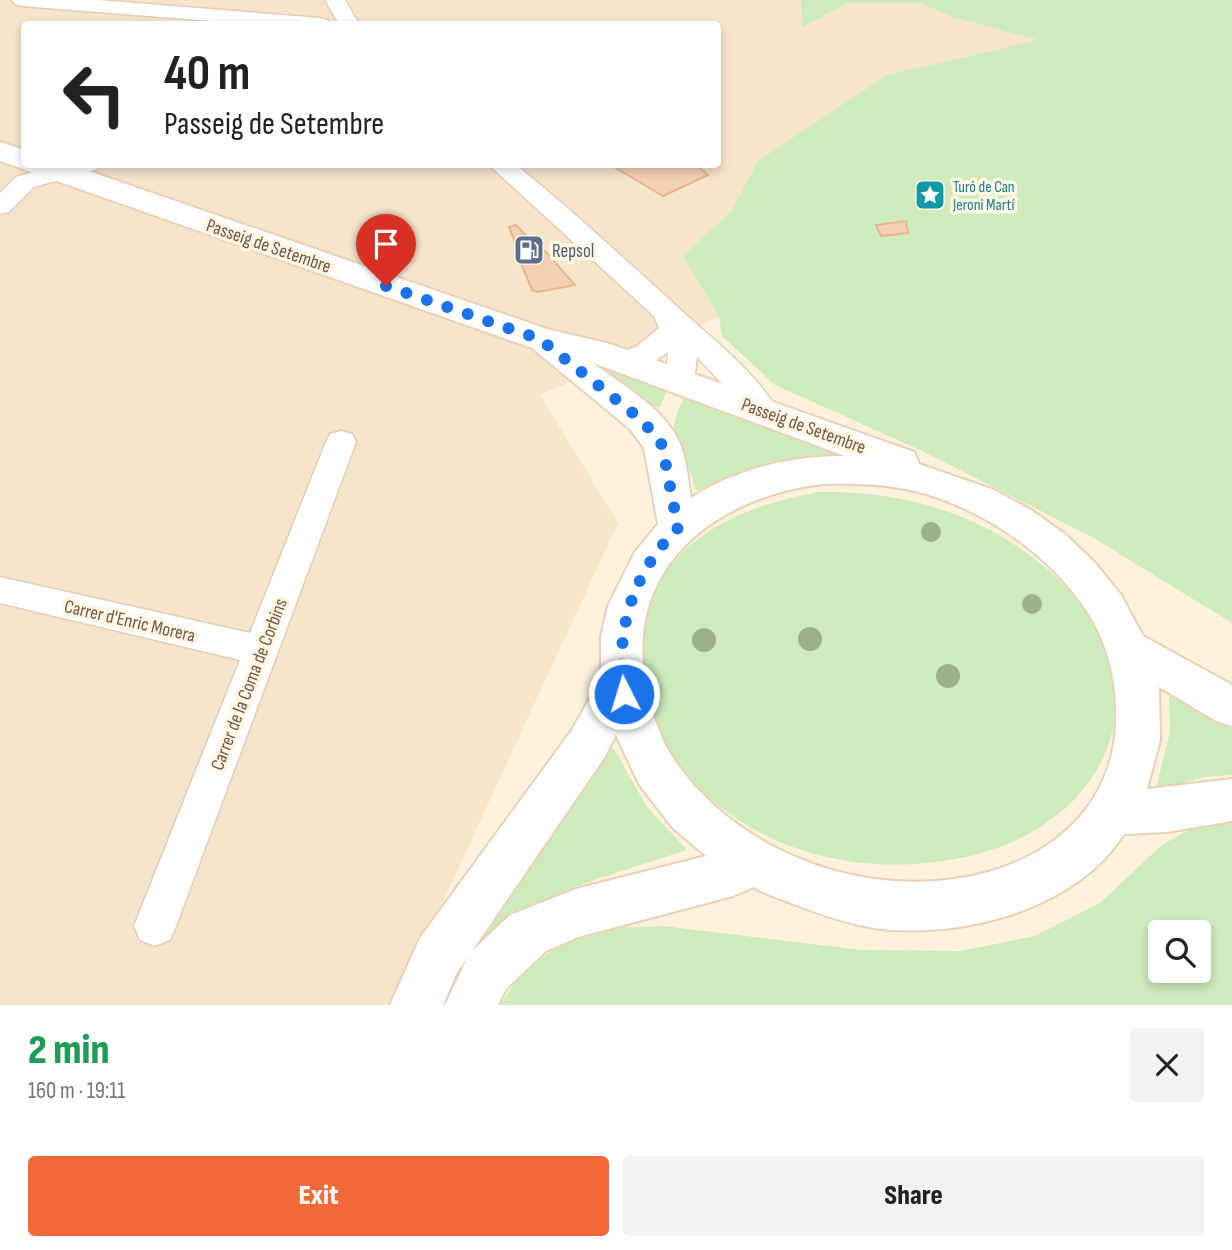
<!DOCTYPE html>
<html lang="en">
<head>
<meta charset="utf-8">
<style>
	:root { --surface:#fff; --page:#f2f2f2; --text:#222; --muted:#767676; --accent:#f16939 }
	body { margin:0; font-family:"Sofia Sans Condensed",sans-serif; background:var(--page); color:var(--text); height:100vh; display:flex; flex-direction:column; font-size:26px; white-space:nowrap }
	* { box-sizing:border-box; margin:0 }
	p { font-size:23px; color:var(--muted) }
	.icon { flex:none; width:38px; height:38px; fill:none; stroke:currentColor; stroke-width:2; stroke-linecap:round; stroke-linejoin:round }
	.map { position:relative; height:1005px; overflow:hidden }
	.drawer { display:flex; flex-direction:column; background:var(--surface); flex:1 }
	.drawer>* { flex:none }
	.top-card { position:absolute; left:21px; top:21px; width:700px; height:147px; border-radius:7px; box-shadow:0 4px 10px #0003; background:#fff; color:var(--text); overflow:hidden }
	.controls { position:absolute; left:1148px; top:920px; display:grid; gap:14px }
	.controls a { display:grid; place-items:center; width:63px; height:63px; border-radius:7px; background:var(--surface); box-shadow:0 4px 10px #0003; font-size:35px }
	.pin { position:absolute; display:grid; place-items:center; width:60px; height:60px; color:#fff; margin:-72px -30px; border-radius:50% 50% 50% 0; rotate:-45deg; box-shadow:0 0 7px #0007 }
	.pin .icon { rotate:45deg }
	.me { position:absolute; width:77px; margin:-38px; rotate:355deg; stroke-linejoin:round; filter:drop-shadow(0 0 5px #0008) }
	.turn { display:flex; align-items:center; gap:24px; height:147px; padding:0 28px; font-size:32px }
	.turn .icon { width:91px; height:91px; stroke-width:2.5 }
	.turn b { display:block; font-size:49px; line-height:60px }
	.round { display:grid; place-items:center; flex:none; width:74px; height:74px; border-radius:7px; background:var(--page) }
	.summary { display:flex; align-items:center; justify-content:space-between; height:119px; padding:0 28px }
	h1 { font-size:42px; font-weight:800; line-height:52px; color:#1e9e55 }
	.cta { display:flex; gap:14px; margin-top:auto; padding:14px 28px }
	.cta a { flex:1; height:80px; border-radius:7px; background:var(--accent); color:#fff; font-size:28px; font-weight:800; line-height:80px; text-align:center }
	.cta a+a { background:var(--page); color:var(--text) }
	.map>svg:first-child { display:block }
	.residential { fill:#f6e4cb; fill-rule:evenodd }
	.green { fill:#cdebbb; fill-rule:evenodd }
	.building { fill:#f5d0b3; stroke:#e8b792; stroke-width:2 }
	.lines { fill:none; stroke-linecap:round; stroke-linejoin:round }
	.street-casing { stroke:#e2ceb9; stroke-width:3 }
	.secondary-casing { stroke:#e9d1b8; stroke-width:4 }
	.street { fill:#fff; fill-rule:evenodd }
	.secondary { fill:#fff; fill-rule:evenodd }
	.tree { fill:#9cb184 }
	.route { stroke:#1a73e8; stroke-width:12; stroke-dasharray:0 21.6 }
	.labels { text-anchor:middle; stroke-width:7; stroke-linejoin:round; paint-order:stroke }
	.far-culture-label { font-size:16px; fill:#0d838f; stroke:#fff6e4; text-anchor:start }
	.street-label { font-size:19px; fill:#745744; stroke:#fff6e4 }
	.service-label { font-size:19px; fill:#4e5e75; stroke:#fff6e4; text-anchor:start }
</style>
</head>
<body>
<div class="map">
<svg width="1232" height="1005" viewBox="0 0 1232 1005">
	<rect width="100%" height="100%" fill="#fef2dd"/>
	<!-- residential -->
	<path class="residential" d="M0,0H801L803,28L847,3H920L952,17L1039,40L887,75L758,161L732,210L683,256L719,317L540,395L618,523L395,1005H0ZM24,24H718V164H24Z"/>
	<!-- green -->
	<g class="green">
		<polygon points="801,0 1232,0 1232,623 1092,537 920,450 775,385 722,336 719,317 683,256 732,210 758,161 887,75 1038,40 952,17 920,3 847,3 802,28"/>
		<polygon points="591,360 668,388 660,407 649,408 615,377"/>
		<path d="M689,395L864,458L737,475L696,491L686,460L672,436C675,421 677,404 689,395Z"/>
		<path d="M818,492C912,490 1000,519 1067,588C1084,606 1096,628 1105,651C1144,752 1066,834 970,856C877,877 780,860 707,796C641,738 615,623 680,555C717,517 768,502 818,492Z"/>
		<polygon points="1169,689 1232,726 1232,775 1203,777 1155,792 1170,732"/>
		<path d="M610,747L614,749L647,807L687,850C640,866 569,884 529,910C499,930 475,958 452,986L473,945L506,894L546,845L577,800L606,748Z"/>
		<path d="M1212,818L1232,819V1005H500L518,978L557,946L606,928L663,926L862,950L961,951L1035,936L1100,903L1163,844ZM1160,933H1199V971H1160Z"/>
	</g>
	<!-- building -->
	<g class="building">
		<polygon points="622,164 695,164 708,175 663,196 616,168"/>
		<polygon points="906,221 908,233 881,236 876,225"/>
		<polygon points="516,225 542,252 543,253 521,257 509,227"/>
		<polygon points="545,251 575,285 538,292 532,290 518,256"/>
	</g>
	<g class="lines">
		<!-- street casing -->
		<g class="street-casing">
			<g id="street">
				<polygon points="12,0 98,0 320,18 327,20 330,24 250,24 22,6 15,4"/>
				<polygon points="325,0 345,0 359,24 339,24"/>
				<polygon points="61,164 101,164 97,169 34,187 9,212 0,214 0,193 16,177"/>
				<path d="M488,164H515C574,212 629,263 684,313C715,341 755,372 777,409L772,416L762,419L752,416L697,357L694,380L690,387L680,390L670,387L666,380L668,352C653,364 632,373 614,368L610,361L614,354L636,347L659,328L654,316Z"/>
				<polygon points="341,431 352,434 356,442 176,926 170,940 155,946 140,940 134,926 240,660 0,603 0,577 250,633 326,442 330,434"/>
			</g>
		</g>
		<!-- secondary casing -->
		<g class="secondary-casing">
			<path id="secondary" d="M0,142L24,150V164H68L547,329L610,344L914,452L919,464L994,490L1031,510L1065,534L1095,563L1121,595L1143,636L1232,685V726L1216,721L1159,687L1160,740L1147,789L1232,779V821L1167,832L1124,834C1076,909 965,938 881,929C851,925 822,915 794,904C781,899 766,895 754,887L733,896L578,937L546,951L506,989L498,1005H445L468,957L456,974L443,1005H390L420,938L572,730L601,678V637L608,606L635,552L658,524L644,448L630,429L532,348L0,161ZM593,363L845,456C793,455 735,469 691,498C688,481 687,460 680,444C665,408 622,385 593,363ZM823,484C857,483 893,484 926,494C991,513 1059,562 1093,621C1108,648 1115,677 1116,707C1120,807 1047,866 954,879C848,894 730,846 671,755C659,735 652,713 647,691C620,570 713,497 823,484ZM616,735L639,784L672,827L706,856L576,889L510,915L472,951L604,758Z"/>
		</g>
		<!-- street -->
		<use href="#street" class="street"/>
		<!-- secondary -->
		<use href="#secondary" class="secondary"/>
	</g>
	<!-- trees -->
	<g class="tree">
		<circle cx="931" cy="532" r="10"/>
		<circle cx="1032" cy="604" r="10"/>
		<circle cx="810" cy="639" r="12"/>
		<circle cx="704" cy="640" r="12"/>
		<circle cx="948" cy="676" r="12"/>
	</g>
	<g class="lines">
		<!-- route -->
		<path class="route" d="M386,286L540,339L643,421L662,445L678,528C632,574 615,630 624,694"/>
	</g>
	<!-- icons -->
	<defs>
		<g id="sight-square" transform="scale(1.575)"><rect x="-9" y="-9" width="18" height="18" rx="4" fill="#0f9aa8" stroke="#fff6e4"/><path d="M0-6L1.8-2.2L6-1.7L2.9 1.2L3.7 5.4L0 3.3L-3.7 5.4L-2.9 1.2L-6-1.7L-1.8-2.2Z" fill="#fff"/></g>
		<g id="fuel-square" transform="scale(1.575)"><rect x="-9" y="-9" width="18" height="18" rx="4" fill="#5c6f8a" stroke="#fff6e4"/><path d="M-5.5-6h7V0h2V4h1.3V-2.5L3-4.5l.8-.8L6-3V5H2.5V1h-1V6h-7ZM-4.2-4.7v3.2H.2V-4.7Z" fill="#fff"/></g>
	</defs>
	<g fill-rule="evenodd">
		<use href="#sight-square" x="930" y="195"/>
		<use href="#fuel-square" x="529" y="250"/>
	</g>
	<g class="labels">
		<!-- far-culture labels -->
		<g class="far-culture-label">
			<text x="953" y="192">Turó de Can<tspan x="953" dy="18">Jeroni Martí</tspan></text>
		</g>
		<!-- street labels -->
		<g class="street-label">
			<text transform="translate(269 245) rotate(19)" y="7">Passeig de Setembre</text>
			<text transform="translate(804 425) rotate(20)" y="7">Passeig de Setembre</text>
			<text transform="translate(130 620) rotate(13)" y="7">Carrer d'Enric Morera</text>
			<text transform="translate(248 684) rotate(-69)" y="7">Carrer de la Coma de Corbins</text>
		</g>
		<!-- service labels -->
		<g class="service-label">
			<text x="552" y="257">Repsol</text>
		</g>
	</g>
</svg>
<div class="controls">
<a><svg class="icon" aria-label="search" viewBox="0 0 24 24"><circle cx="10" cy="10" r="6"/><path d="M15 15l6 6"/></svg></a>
</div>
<div class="pin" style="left:386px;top:286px;background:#d93025"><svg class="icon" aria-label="arrive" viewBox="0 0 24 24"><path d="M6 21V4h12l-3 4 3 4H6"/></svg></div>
<svg class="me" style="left:624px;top:694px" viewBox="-20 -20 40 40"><circle r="17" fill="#1a73e8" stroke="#fff" stroke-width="3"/><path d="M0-11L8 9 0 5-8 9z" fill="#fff"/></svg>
<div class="top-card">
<div class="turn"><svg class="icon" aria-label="left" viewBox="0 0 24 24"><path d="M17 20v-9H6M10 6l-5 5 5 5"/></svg><div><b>40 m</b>Passeig de Setembre</div></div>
</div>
</div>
<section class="drawer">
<div class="summary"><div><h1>2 min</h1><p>160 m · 19:11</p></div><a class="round"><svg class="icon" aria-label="close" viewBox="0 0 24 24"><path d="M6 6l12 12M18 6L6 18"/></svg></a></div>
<div class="cta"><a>Exit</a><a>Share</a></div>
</section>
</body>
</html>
